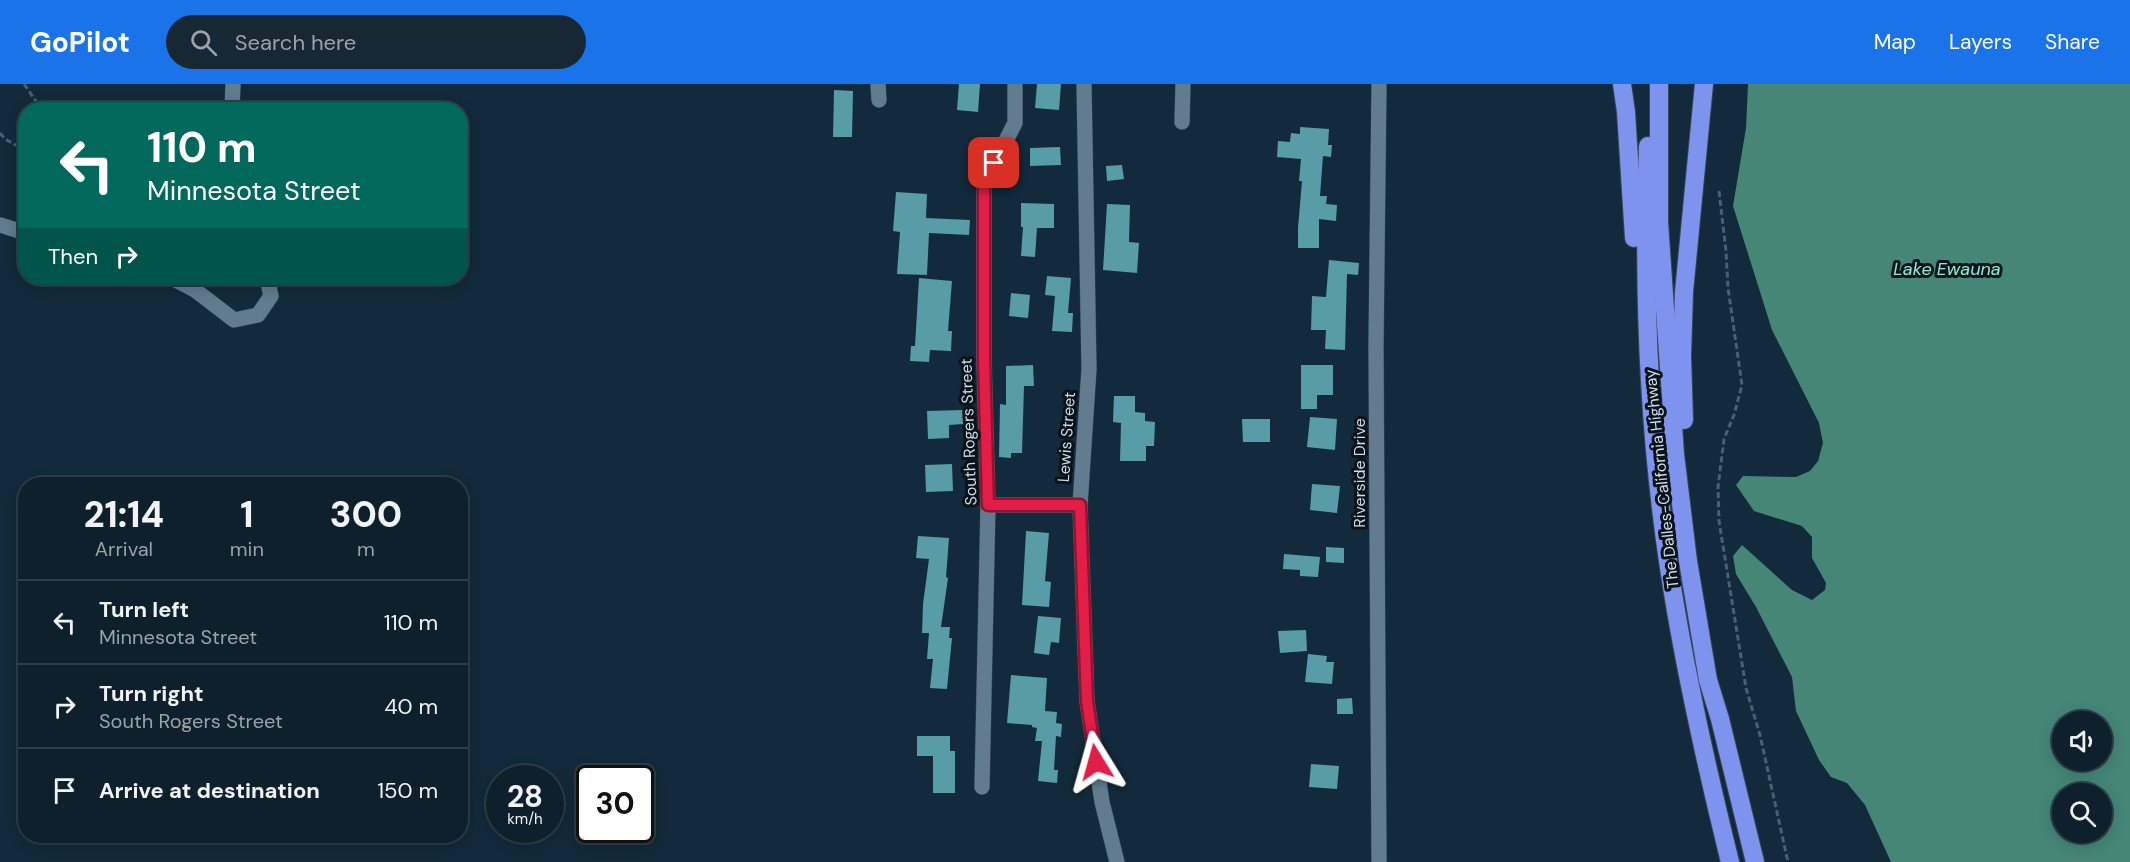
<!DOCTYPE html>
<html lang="en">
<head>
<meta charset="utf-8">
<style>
	:root { --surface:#0e202c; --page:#172834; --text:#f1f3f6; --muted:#9ba3a9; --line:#2e3e48; --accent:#1a73e8 }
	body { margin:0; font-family:"DM Sans",sans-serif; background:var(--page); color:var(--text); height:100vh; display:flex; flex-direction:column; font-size:22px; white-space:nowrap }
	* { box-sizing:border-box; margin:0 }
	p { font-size:20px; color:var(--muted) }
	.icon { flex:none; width:33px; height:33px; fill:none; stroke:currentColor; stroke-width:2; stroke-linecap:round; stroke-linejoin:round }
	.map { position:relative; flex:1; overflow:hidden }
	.sheet { position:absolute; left:18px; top:393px; width:450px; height:366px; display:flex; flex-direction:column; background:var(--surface); border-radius:24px; box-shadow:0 3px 15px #0003,0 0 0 2px var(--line) }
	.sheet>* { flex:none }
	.guide { position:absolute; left:18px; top:18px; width:450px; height:183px; border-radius:24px; box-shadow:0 3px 15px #0003,0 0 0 2px var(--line); background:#00695c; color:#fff; overflow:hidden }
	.fabs { position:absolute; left:2052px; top:627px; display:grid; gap:12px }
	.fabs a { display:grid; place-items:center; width:60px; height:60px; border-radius:50%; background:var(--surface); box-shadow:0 3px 15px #0003,0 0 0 2px var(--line); font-size:30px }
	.speed { position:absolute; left:486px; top:681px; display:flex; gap:12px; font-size:30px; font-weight:700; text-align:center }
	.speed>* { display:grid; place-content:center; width:78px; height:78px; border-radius:50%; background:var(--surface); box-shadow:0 3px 15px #0003,0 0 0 2px var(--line); line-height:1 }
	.speed small { font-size:15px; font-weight:400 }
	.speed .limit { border:3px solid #111; border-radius:9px; background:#fff; color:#111 }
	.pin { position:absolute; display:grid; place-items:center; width:51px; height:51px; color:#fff; margin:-26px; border-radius:12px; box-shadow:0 3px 9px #0006 }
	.me { position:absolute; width:66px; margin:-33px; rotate:352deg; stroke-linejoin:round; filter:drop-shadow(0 0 4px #0008) }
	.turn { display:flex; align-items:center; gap:21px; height:126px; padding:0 30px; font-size:27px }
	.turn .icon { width:78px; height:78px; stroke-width:2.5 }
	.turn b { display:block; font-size:42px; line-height:51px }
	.then { display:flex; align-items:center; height:57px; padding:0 30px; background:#0003; gap:12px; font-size:22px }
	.eta { display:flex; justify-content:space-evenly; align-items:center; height:102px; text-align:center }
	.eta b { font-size:36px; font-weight:800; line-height:42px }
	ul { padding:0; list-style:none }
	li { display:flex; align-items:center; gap:18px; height:84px; padding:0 30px; border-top:2px solid var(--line) }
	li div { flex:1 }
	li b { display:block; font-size:22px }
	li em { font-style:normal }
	header { display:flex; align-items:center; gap:36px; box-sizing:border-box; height:84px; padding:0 30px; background:var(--accent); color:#fff }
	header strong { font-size:28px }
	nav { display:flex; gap:33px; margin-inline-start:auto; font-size:21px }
	.search { width:420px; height:54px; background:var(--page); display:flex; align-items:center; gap:15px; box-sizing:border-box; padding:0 21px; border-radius:33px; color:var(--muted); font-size:22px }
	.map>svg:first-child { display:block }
	.water { fill:#458677; fill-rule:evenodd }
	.building { fill:#589ca7 }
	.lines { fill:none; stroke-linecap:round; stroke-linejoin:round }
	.minor-casing { stroke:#364755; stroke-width:16 }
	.highway-casing { stroke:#364755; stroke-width:20 }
	.path { stroke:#4b606f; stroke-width:3; stroke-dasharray:6 3; stroke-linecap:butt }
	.minor { stroke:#617c8f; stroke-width:15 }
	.highway { stroke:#7e93ed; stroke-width:18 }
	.route-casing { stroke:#92132f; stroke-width:15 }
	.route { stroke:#e11d48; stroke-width:10 }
	.labels { text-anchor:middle; stroke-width:6; stroke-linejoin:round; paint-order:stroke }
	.street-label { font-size:16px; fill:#cfdde8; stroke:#081219 }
	.water-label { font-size:18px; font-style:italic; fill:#8befd7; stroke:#081219 }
</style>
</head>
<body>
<header>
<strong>GoPilot</strong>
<div class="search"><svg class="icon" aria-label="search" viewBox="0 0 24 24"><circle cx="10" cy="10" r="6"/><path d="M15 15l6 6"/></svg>Search here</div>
<nav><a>Map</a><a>Layers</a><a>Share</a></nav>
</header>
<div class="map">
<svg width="2130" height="778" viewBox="0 0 2130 778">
	<rect width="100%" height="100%" fill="#122a3b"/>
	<!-- water -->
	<path class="water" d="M1748,0H2130V778H1891L1865,721L1847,699L1831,693L1819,676L1796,627L1792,593L1756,523L1736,490L1733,472L1742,461L1792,506L1812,516L1825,506L1826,499L1812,474V453L1802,442L1754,427L1736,401L1743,392L1796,393L1810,387L1818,377L1823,359L1819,339L1772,246L1733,122L1746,44ZM2062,638H2102V676H2062ZM2062,710H2102V748H2062Z"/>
	<!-- building -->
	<g class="building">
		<polygon points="959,0 980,0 978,28 957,26"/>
		<polygon points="1037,0 1061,0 1059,26 1035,24"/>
		<polygon points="834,6 853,7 852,53 833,53"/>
		<polygon points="1300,43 1329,45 1328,61 1332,61 1331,73 1323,72 1320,112 1327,112 1326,120 1337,121 1336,137 1319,135 1319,164 1298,164 1298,144 1302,97 1299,97 1301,75 1277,73 1278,57 1290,58 1291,49 1300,50"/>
		<polygon points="1060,63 1061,81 1030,82 1030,64"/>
		<polygon points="1122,81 1124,95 1107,97 1106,82"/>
		<polygon points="896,108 927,110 926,134 970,136 969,151 929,149 927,191 897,190 900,148 893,147"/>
		<polygon points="1021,119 1054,120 1054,144 1037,144 1035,173 1021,172 1023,143 1021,143"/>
		<polygon points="1107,120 1130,121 1129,158 1139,159 1137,189 1103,186"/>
		<polygon points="1329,176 1359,179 1358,191 1347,190 1345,266 1325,265 1326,246 1311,246 1312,212 1326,213"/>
		<polygon points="1047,192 1071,194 1068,229 1073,229 1072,248 1052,247 1055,212 1045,211"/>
		<polygon points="919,194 952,197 948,247 952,247 951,267 930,266 929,278 910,277 911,262 915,262"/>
		<polygon points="1011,209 1030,211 1028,234 1009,232"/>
		<polygon points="1033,281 1034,302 1024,302 1022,369 1011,369 1011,374 999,373 1000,320 1006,321 1006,282"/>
		<polygon points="1301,281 1333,281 1333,311 1317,311 1317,325 1301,325"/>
		<polygon points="1114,312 1135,312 1135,328 1145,329 1145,337 1155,338 1154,362 1146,362 1146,377 1120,377 1121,339 1113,338"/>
		<polygon points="963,326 963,340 949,341 949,354 928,355 927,327"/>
		<polygon points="1310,333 1337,335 1335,366 1307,363"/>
		<polygon points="1242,335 1270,335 1270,358 1243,358"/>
		<polygon points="952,380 953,407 926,408 925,381"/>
		<polygon points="1312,400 1340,402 1337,429 1310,426"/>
		<polygon points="1026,447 1049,449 1045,497 1051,498 1049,523 1022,521"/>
		<polygon points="918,452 949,454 946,493 948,494 941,543 950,543 949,554 952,554 947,605 930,604 933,575 927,575 929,549 922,549 923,520 929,475 916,474"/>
		<polygon points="1326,463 1344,464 1344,479 1326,478"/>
		<polygon points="1284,470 1320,473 1318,493 1300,492 1300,486 1283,485"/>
		<polygon points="1038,532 1061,534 1059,559 1051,558 1049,571 1034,569"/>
		<polygon points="1306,546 1307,567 1280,569 1278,547"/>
		<polygon points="1308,570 1327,572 1326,578 1334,578 1332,600 1305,598"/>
		<polygon points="1011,591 1047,594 1045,627 1057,628 1056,639 1062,640 1061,653 1056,652 1054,686 1058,686 1057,699 1038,697 1042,657 1035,657 1037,644 1032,643 1032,641 1007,639"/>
		<polygon points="1352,614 1353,630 1337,630 1337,615"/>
		<polygon points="917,652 950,652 950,667 955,667 955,709 933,709 933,672 917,672"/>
		<polygon points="1311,680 1339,682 1337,705 1309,703"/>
	</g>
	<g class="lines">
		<!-- minor casing -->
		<g class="minor-casing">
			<g id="minor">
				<polyline points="878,0 879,16"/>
				<polyline points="1084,0 1089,285 1080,421 1087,617 1102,718 1117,778"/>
				<polyline points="232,26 233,0"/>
				<polyline points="1182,38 1183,0"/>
				<polyline points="0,141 26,149"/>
				<polyline points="172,194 195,206 234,236 258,231 271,212 267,194"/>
				<polyline points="988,421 1080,421"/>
				<polyline points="982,703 988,421 984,274 984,99 1015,39 1015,0"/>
				<polyline points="1379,778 1376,262 1379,0"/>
			</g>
		</g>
		<!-- highway casing -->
		<g class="highway-casing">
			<g id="highway">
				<polyline points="1622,0 1626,28 1634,154"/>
				<polyline points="1659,0 1659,138 1675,370 1688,477 1708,596 1720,635 1755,778"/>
				<path d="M1648,62C1643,202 1648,345 1669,484C1684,583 1706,681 1730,778"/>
				<polyline points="1684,336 1682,272 1684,208 1704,0"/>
			</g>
		</g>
		<!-- path -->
		<g class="path">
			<polyline points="24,0 42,26"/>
			<polyline points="0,49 5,55 26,67"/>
			<polyline points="1719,107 1726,167 1728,204 1742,301 1734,331 1724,355 1718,403 1719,437 1746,604 1760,651 1788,778"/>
		</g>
		<!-- minor -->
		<use href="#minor" class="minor"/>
		<!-- highway -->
		<use href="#highway" class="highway"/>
	</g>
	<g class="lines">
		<!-- route casing -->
		<g class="route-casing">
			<polyline id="route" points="994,79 984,99 984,274 988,421 1080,421 1087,617 1096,678"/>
		</g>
		<!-- route -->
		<use href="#route" class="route"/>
	</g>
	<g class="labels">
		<!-- street labels -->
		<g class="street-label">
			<text transform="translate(968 348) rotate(-92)" y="6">South Rogers Street</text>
			<text transform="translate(1066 353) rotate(-86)" y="6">Lewis Street</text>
			<text transform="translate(1359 389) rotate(-90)" y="6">Riverside Drive</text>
			<text transform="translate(1661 395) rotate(-96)" y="6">The Dalles-California Highway</text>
		</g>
		<!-- water labels -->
		<g class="water-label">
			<text x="1947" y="191">Lake Ewauna</text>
		</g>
	</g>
</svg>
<div class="fabs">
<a><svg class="icon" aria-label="sound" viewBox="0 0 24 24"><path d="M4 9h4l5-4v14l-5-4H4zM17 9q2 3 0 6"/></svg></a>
<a><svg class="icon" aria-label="search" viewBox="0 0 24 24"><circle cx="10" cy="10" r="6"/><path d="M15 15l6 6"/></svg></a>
</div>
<div class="speed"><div>28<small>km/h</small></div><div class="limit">30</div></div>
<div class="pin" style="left:994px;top:79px;background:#d93025"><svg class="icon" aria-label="arrive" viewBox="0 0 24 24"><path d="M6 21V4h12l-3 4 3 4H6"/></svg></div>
<svg class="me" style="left:1096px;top:678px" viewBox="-20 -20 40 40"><path d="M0-17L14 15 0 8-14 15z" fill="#e11d48" stroke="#fff" stroke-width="4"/></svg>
<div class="guide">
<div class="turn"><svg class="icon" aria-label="left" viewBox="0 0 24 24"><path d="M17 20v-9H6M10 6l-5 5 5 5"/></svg><div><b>110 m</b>Minnesota Street</div></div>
<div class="then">Then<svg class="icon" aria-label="right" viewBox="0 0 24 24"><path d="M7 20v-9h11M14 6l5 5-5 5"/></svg></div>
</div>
<section class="sheet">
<div class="eta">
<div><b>21:14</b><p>Arrival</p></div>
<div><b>1</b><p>min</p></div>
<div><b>300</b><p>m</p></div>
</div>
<ul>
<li><svg class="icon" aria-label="left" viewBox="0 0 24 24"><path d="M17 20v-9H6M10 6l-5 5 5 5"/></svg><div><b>Turn left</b><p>Minnesota Street</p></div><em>110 m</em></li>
<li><svg class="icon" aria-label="right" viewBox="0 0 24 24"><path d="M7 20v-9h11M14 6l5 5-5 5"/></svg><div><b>Turn right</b><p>South Rogers Street</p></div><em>40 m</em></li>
<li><svg class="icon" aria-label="arrive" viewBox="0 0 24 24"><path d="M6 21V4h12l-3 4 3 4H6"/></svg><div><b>Arrive at destination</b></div><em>150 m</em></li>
</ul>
</section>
</div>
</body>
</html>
